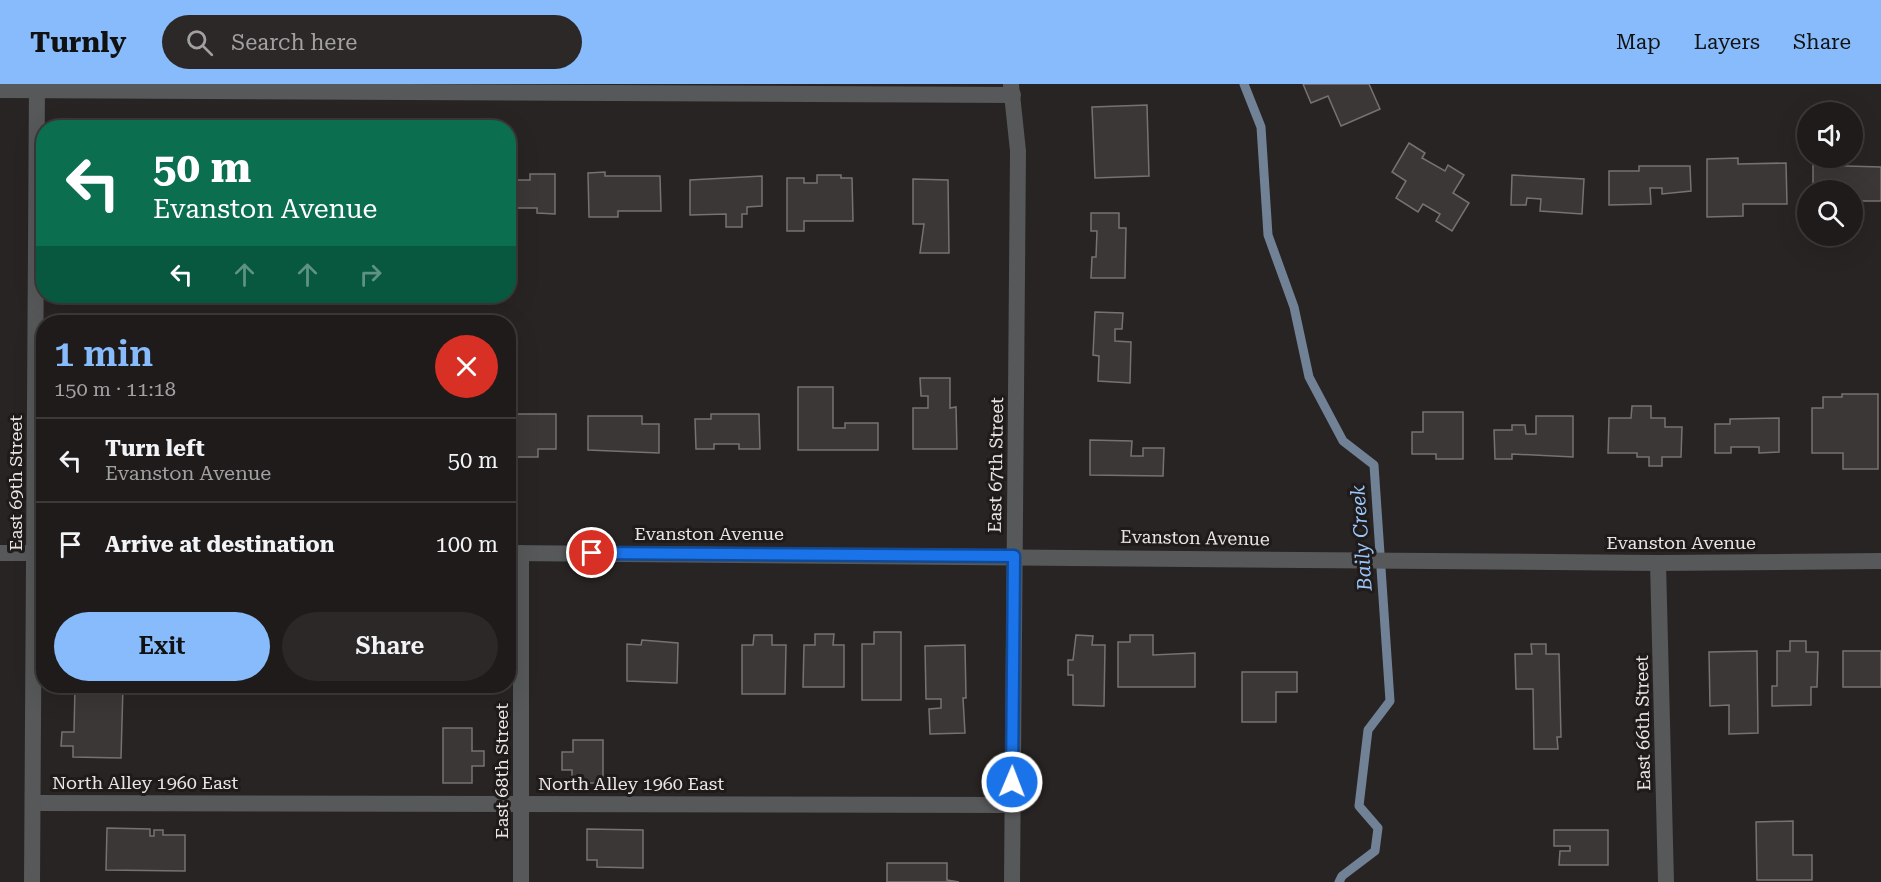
<!DOCTYPE html>
<html lang="en">
<head>
<meta charset="utf-8">
<style>
	:root { --surface:#1e1b1a; --page:#2b2827; --text:#f1f3f6; --muted:#a1a1a2; --line:#3c3939; --accent:#87bbfb }
	body { margin:0; font-family:"Roboto Serif",serif; background:var(--page); color:var(--text); height:100vh; display:flex; flex-direction:column; font-size:22px; white-space:nowrap }
	* { box-sizing:border-box; margin:0 }
	p { font-size:20px; color:var(--muted) }
	.icon { flex:none; width:33px; height:33px; fill:none; stroke:currentColor; stroke-width:2; stroke-linecap:round; stroke-linejoin:round }
	.map { position:relative; flex:1; overflow:hidden }
	.drawer { position:absolute; left:36px; top:231px; width:480px; height:378px; display:flex; flex-direction:column; background:var(--surface); border-radius:24px; box-shadow:0 6px 24px #0002,0 0 0 2px var(--line) }
	.drawer>* { flex:none }
	.hud { position:absolute; left:36px; top:36px; width:480px; height:183px; border-radius:24px; box-shadow:0 6px 24px #0002,0 0 0 2px var(--line); background:#0b6e4f; color:#fff; overflow:hidden }
	.tools { position:absolute; left:1797px; top:18px; display:grid; gap:12px }
	.tools a { display:grid; place-items:center; width:66px; height:66px; border-radius:50%; background:var(--surface); box-shadow:0 6px 24px #0002,0 0 0 2px var(--line); font-size:30px }
	.pin { position:absolute; display:grid; place-items:center; width:51px; height:51px; color:#fff; margin:-26px; border:3px solid #fff; border-radius:50%; box-shadow:0 2px 6px #0007 }
	.me { position:absolute; width:66px; margin:-33px; rotate:1deg; stroke-linejoin:round; filter:drop-shadow(0 0 4px #0008) }
	.turn { display:flex; align-items:center; gap:21px; height:126px; padding:0 18px; font-size:27px }
	.turn .icon { width:78px; height:78px; stroke-width:2.5 }
	.turn b { display:block; font-size:42px; line-height:51px }
	.lanes { display:flex; align-items:center; height:57px; padding:0 18px; background:#0003; justify-content:center; gap:30px; direction:ltr }
	.lanes .off { opacity:.35 }
	.round { display:grid; place-items:center; flex:none; width:63px; height:63px; border-radius:32px; background:var(--page) }
	.overview { display:flex; align-items:center; justify-content:space-between; height:102px; padding:0 18px }
	h1 { font-size:36px; font-weight:600; line-height:45px; color:var(--accent) }
	.action { display:flex; gap:12px; margin-top:auto; padding:12px 18px }
	.action a { flex:1; height:69px; border-radius:36px; background:var(--accent); color:#111; font-size:24px; font-weight:600; line-height:69px; text-align:center }
	.action a+a { background:var(--page); color:var(--text) }
	ul { padding:0; list-style:none }
	li { display:flex; align-items:center; gap:18px; height:84px; padding:0 18px; border-top:2px solid var(--line) }
	li div { flex:1 }
	li b { display:block; font-size:22px }
	li em { font-style:normal }
	header { display:flex; align-items:center; gap:36px; box-sizing:border-box; height:84px; padding:0 30px; background:var(--accent); color:#111 }
	header strong { font-size:28px }
	nav { display:flex; gap:33px; margin-inline-start:auto; font-size:21px }
	.search { width:420px; height:54px; background:var(--page); display:flex; align-items:center; gap:15px; box-sizing:border-box; padding:0 21px; border-radius:33px; color:var(--muted); font-size:22px }
	.map>svg:first-child { display:block }
	.lines { fill:none; stroke-linecap:round; stroke-linejoin:round }
	.stream { stroke:#728296; stroke-width:9 }
	.building { fill:#3c3737; stroke:#777272; stroke-width:1.5 }
	.service { stroke:#565859; stroke-width:16 }
	.minor { stroke:#565859; stroke-width:16 }
	.route-casing { stroke:#114b97; stroke-width:15 }
	.route { stroke:#1a73e8; stroke-width:10 }
	.labels { text-anchor:middle; stroke-width:6; stroke-linejoin:round; paint-order:stroke }
	.street-label { font-size:18px; fill:#e8e5e4; stroke:#1f1b1a }
	.water-label { font-size:20px; font-style:italic; fill:#9bc5fa; stroke:#1f1b1a }
</style>
</head>
<body>
<header>
<strong>Turnly</strong>
<div class="search"><svg class="icon" aria-label="search" viewBox="0 0 24 24"><circle cx="10" cy="10" r="6"/><path d="M15 15l6 6"/></svg>Search here</div>
<nav><a>Map</a><a>Layers</a><a>Share</a></nav>
</header>
<div class="map">
<svg width="1881" height="798" viewBox="0 0 1881 798">
	<rect width="100%" height="100%" fill="#282423"/>
	<g class="lines">
		<!-- stream -->
		<polyline class="stream" points="1244,0 1261,43 1268,151 1294,223 1309,293 1343,357 1374,381 1390,617 1368,646 1359,722 1378,744 1375,767 1342,792 1339,798"/>
	</g>
	<!-- building -->
	<g class="building">
		<polygon points="1303,0 1369,0 1380,25 1341,42 1328,12 1311,19"/>
		<polygon points="1147,21 1149,92 1095,94 1092,23"/>
		<polygon points="1409,59 1425,69 1422,74 1445,87 1448,81 1464,91 1453,109 1469,119 1452,147 1436,137 1440,130 1423,120 1418,128 1396,114 1406,97 1392,88"/>
		<polygon points="1738,74 1738,80 1786,79 1787,120 1743,120 1743,132 1707,133 1707,75"/>
		<polygon points="1813,81 1881,83 1881,117 1852,117 1852,106 1813,106"/>
		<polygon points="1639,82 1690,82 1691,107 1662,110 1662,104 1650,104 1651,120 1609,121 1609,87 1639,87"/>
		<polygon points="508,87 512,87 512,96 530,96 530,90 555,90 555,130 537,129 537,124 508,124"/>
		<polygon points="605,88 605,92 660,92 661,127 618,127 618,133 589,133 588,89"/>
		<polygon points="817,91 841,91 841,94 852,94 853,137 804,137 804,147 787,147 787,94 804,94 804,99 817,99"/>
		<polygon points="1512,91 1584,95 1582,130 1540,127 1541,115 1527,114 1526,121 1511,121"/>
		<polygon points="762,92 762,122 747,123 747,130 742,130 742,143 726,143 726,130 690,131 690,96"/>
		<polygon points="913,95 948,96 949,169 920,169 924,140 913,140"/>
		<polygon points="1091,129 1119,129 1119,144 1126,144 1125,194 1091,194 1092,173 1096,173 1097,147 1091,147"/>
		<polygon points="1095,228 1123,229 1122,245 1115,245 1115,257 1131,258 1130,299 1098,297 1099,272 1093,271"/>
		<polygon points="920,294 950,294 950,324 956,323 957,365 913,365 913,324 928,324 928,312 921,312"/>
		<polygon points="798,303 833,303 833,344 845,344 845,339 878,339 878,366 798,366"/>
		<polygon points="1842,310 1878,310 1878,385 1843,385 1843,369 1812,369 1812,324 1823,324 1823,313 1842,313"/>
		<polygon points="1632,322 1651,322 1651,334 1665,334 1665,343 1682,343 1681,373 1662,373 1662,382 1649,382 1649,373 1637,373 1637,369 1608,369 1609,334 1631,334"/>
		<polygon points="1423,328 1463,328 1463,375 1436,375 1436,370 1412,370 1412,348 1423,348"/>
		<polygon points="508,330 556,330 556,365 538,365 538,373 508,373"/>
		<polygon points="711,330 759,330 760,365 739,365 739,360 714,360 714,365 696,365 695,335 711,335"/>
		<polygon points="588,332 642,332 642,340 659,340 659,369 588,366"/>
		<polygon points="1536,332 1573,332 1573,373 1512,370 1512,375 1495,375 1494,346 1512,346 1512,341 1525,341 1526,350 1536,350"/>
		<polygon points="1779,334 1779,368 1759,369 1759,363 1731,363 1731,369 1715,369 1715,340 1730,340 1730,335"/>
		<polygon points="1090,356 1132,357 1131,372 1143,372 1143,364 1164,364 1163,392 1090,391"/>
		<polygon points="874,548 901,548 901,616 862,616 862,560 874,560"/>
		<polygon points="815,550 834,550 833,561 844,561 844,603 803,603 804,561 815,561"/>
		<polygon points="754,551 772,551 772,561 786,561 785,610 742,610 742,561 753,561"/>
		<polygon points="1076,551 1093,552 1092,561 1105,561 1104,622 1073,621 1073,591 1068,591 1068,576 1073,576"/>
		<polygon points="1130,551 1153,551 1153,571 1195,569 1195,603 1118,603 1118,558 1130,558"/>
		<polygon points="642,556 678,559 677,599 627,597 627,560 641,561"/>
		<polygon points="1790,557 1806,557 1806,568 1818,568 1817,603 1811,603 1811,621 1772,622 1772,602 1777,602 1777,567 1790,567"/>
		<polygon points="1531,560 1546,560 1546,570 1559,570 1561,653 1557,653 1558,665 1534,665 1533,605 1516,605 1515,570 1532,570"/>
		<polygon points="965,561 966,614 963,614 965,649 930,650 929,625 941,624 941,615 926,615 925,562"/>
		<polygon points="1757,567 1758,649 1729,650 1729,621 1710,622 1709,568"/>
		<rect x="1843" y="567" width="38" height="36"/>
		<polygon points="1242,588 1297,588 1297,608 1276,608 1276,638 1242,638"/>
		<polygon points="75,602 123,602 121,674 73,673 73,662 61,662 62,648 74,648"/>
		<rect x="155" y="602" width="21" height="8"/>
		<polygon points="256,602 293,602 293,607 256,608"/>
		<polygon points="443,644 472,644 472,667 484,667 484,682 472,682 472,699 443,699"/>
		<polygon points="573,656 603,656 603,699 572,699 572,686 562,686 562,668 573,668"/>
		<polygon points="1793,737 1793,771 1812,771 1812,796 1757,796 1756,738"/>
		<polygon points="107,744 150,745 150,752 154,752 154,746 163,746 163,751 185,751 185,787 106,786"/>
		<polygon points="587,745 643,746 643,784 597,783 597,776 587,776"/>
		<polygon points="1554,746 1608,746 1608,781 1559,781 1560,767 1570,767 1570,762 1554,762"/>
		<polygon points="887,779 947,779 947,796 959,798 887,798"/>
	</g>
	<g class="lines">
		<!-- service -->
		<polyline class="service" points="33,719 1012,721"/>
		<!-- minor -->
		<g class="minor">
			<polyline points="1011,1 1018,67 1012,798"/>
			<polyline points="0,6 1013,11"/>
			<polyline points="0,469 44,469"/>
			<polyline points="508,469 1658,479 1881,477"/>
			<polyline points="1658,479 1666,798"/>
			<polyline points="32,798 37,0"/>
			<polyline points="521,798 521,469"/>
		</g>
	</g>
	<g class="lines">
		<!-- route casing -->
		<g class="route-casing">
			<polyline id="route" points="592,469 1014,472 1012,698"/>
		</g>
		<!-- route -->
		<use href="#route" class="route"/>
	</g>
	<g class="labels">
		<!-- street labels -->
		<g class="street-label">
			<text transform="translate(996 381) rotate(-89)" y="6">East 67th Street</text>
			<text transform="translate(16 399) rotate(-90)" y="6">East 69th Street</text>
			<text x="709" y="456">Evanston Avenue</text>
			<text transform="translate(1195 454) rotate(1)" y="6">Evanston Avenue</text>
			<text x="1681" y="465">Evanston Avenue</text>
			<text transform="translate(1643 639) rotate(-91)" y="6">East 66th Street</text>
			<text transform="translate(502 687) rotate(-90)" y="6">East 68th Street</text>
			<text x="145" y="705">North Alley 1960 East</text>
			<text x="631" y="706">North Alley 1960 East</text>
		</g>
		<!-- water labels -->
		<g class="water-label">
			<text transform="translate(1361 454) rotate(-94)" y="7">Baily Creek</text>
		</g>
	</g>
</svg>
<div class="tools">
<a><svg class="icon" aria-label="sound" viewBox="0 0 24 24"><path d="M4 9h4l5-4v14l-5-4H4zM17 9q2 3 0 6"/></svg></a>
<a><svg class="icon" aria-label="search" viewBox="0 0 24 24"><circle cx="10" cy="10" r="6"/><path d="M15 15l6 6"/></svg></a>
</div>
<div class="pin" style="left:592px;top:469px;background:#d93025"><svg class="icon" aria-label="arrive" viewBox="0 0 24 24"><path d="M6 21V4h12l-3 4 3 4H6"/></svg></div>
<svg class="me" style="left:1012px;top:698px" viewBox="-20 -20 40 40"><circle r="17" fill="#1a73e8" stroke="#fff" stroke-width="3"/><path d="M0-11L8 9 0 5-8 9z" fill="#fff"/></svg>
<div class="hud">
<div class="turn"><svg class="icon" aria-label="left" viewBox="0 0 24 24"><path d="M17 20v-9H6M10 6l-5 5 5 5"/></svg><div><b>50 m</b>Evanston Avenue</div></div>
<div class="lanes"><svg class="icon" aria-label="left" viewBox="0 0 24 24"><path d="M17 20v-9H6M10 6l-5 5 5 5"/></svg><svg class="icon off" aria-label="ahead" viewBox="0 0 24 24"><path d="M12 20V5M6 11l6-6 6 6"/></svg><svg class="icon off" aria-label="ahead" viewBox="0 0 24 24"><path d="M12 20V5M6 11l6-6 6 6"/></svg><svg class="icon off" aria-label="right" viewBox="0 0 24 24"><path d="M7 20v-9h11M14 6l5 5-5 5"/></svg></div>
</div>
<section class="drawer">
<div class="overview"><div><h1>1 min</h1><p>150 m · 11:18</p></div><a class="round" style="background:#d93025;color:#fff"><svg class="icon" aria-label="close" viewBox="0 0 24 24"><path d="M6 6l12 12M18 6L6 18"/></svg></a></div>
<ul>
<li><svg class="icon" aria-label="left" viewBox="0 0 24 24"><path d="M17 20v-9H6M10 6l-5 5 5 5"/></svg><div><b>Turn left</b><p>Evanston Avenue</p></div><em>50 m</em></li>
<li><svg class="icon" aria-label="arrive" viewBox="0 0 24 24"><path d="M6 21V4h12l-3 4 3 4H6"/></svg><div><b>Arrive at destination</b></div><em>100 m</em></li>
</ul>
<div class="action"><a>Exit</a><a>Share</a></div>
</section>
</div>
</body>
</html>
